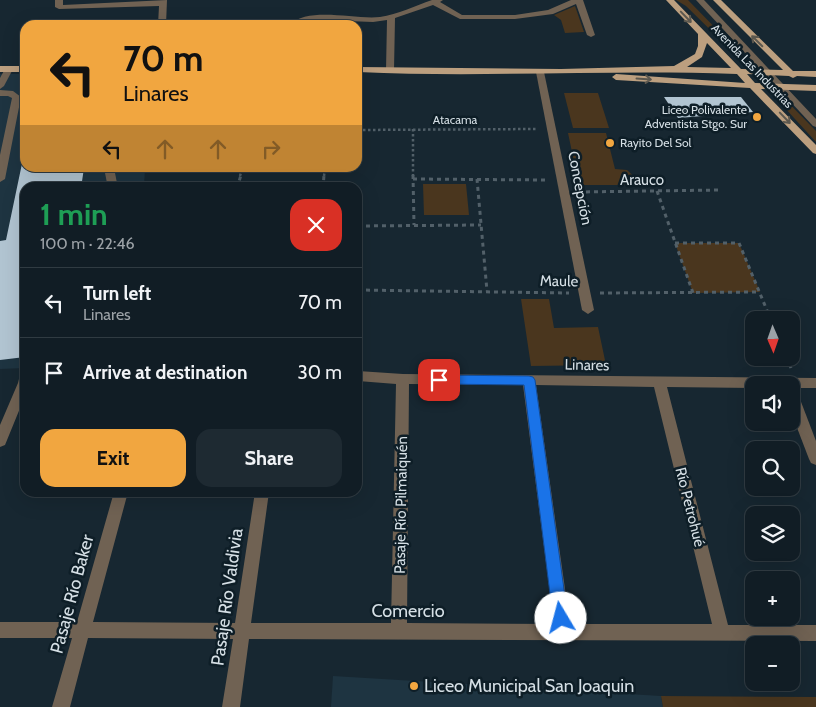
<!DOCTYPE html>
<html lang="en">
<head>
<meta charset="utf-8">
<style>
	:root { --surface:#111d25; --page:#1e2a32; --text:#f1f3f6; --muted:#9ca2a7; --line:#303b42; --accent:#f1a640 }
	body { margin:0; font-family:Cabin,sans-serif; background:var(--page); color:var(--text); height:100vh; display:flex; flex-direction:column; font-size:19px; white-space:nowrap }
	* { box-sizing:border-box; margin:0 }
	p { font-size:16px; color:var(--muted) }
	.icon { flex:none; width:28px; height:28px; fill:none; stroke:currentColor; stroke-width:2; stroke-linecap:round; stroke-linejoin:round }
	.map { position:relative; flex:1; overflow:hidden }
	.side { position:absolute; left:20px; top:182px; width:342px; height:315px; display:flex; flex-direction:column; background:var(--surface); border-radius:15px; box-shadow:0 5px 20px #0002,0 0 0 1px var(--line) }
	.side>* { flex:none }
	.hud { position:absolute; left:20px; top:20px; width:342px; height:152px; border-radius:15px; box-shadow:0 5px 20px #0002,0 0 0 1px var(--line); background:#f1a640; color:#111; overflow:hidden }
	.needle { width:32px; rotate:178deg }
	.buttons { position:absolute; left:745px; top:311px; display:grid; gap:10px }
	.buttons a { display:grid; place-items:center; width:55px; height:55px; border-radius:10px; background:var(--surface); box-shadow:0 5px 20px #0002,0 0 0 1px var(--line); font-size:25px }
	.pin { position:absolute; display:grid; place-items:center; width:42px; height:42px; color:#fff; margin:-21px; border-radius:10px; box-shadow:0 2px 8px #0006 }
	.me { position:absolute; width:55px; margin:-28px; rotate:352deg; stroke-linejoin:round; filter:drop-shadow(0 0 4px #0008) }
	.turn { display:flex; align-items:center; gap:18px; height:105px; padding:0 20px; font-size:22px }
	.turn .icon { width:65px; height:65px; stroke-width:2.5 }
	.turn b { display:block; font-size:35px; line-height:42px }
	.lanes { display:flex; align-items:center; height:48px; padding:0 20px; background:#0003; justify-content:center; gap:25px; direction:ltr }
	.lanes .off { opacity:.35 }
	.round { display:grid; place-items:center; flex:none; width:52px; height:52px; border-radius:15px; background:var(--page) }
	.head { display:flex; align-items:center; justify-content:space-between; height:85px; padding:0 20px }
	h1 { font-size:30px; font-weight:800; line-height:38px; color:#1e9e55 }
	.primary-button { display:flex; gap:10px; margin-top:auto; padding:10px 20px }
	.primary-button a { flex:1; height:58px; border-radius:15px; background:var(--accent); color:#111; font-size:20px; font-weight:800; line-height:58px; text-align:center }
	.primary-button a+a { background:var(--page); color:var(--text) }
	ul { padding:0; list-style:none }
	li { display:flex; align-items:center; gap:15px; height:70px; padding:0 20px; border-top:1px solid var(--line) }
	li div { flex:1 }
	li b { display:block; font-size:19px }
	li em { font-style:normal }
	.map>svg:first-child { display:block }
	.built { fill:#1e3441 }
	.green { fill:#4a361e }
	.building { fill:#b1c4d1 }
	.lines { fill:none; stroke-linecap:round; stroke-linejoin:round }
	.path-far1 { stroke:#526069; stroke-width:2.5; stroke-dasharray:2.5 2.5; stroke-linecap:butt }
	.path { stroke:#526069; stroke-width:3; stroke-dasharray:4 4; stroke-linecap:butt }
	.minor { fill:#706253; fill-rule:evenodd }
	.major { fill:#bc9f7f; fill-rule:evenodd }
	.oneway { stroke:#5c584f }
	.route { fill:#1a73e8; stroke:#114b97 }
	.poi-dot { fill:#f1a640; stroke:#0e1e27; stroke-width:2 }
	.labels { text-anchor:middle; stroke-width:5; stroke-linejoin:round; paint-order:stroke }
	.far-street-label { font-size:12px; fill:#d5dfe5; stroke:#0e1e27 }
	.far-poi-label { font-size:12px; fill:#d5dfe5; stroke:#0e1e27; text-anchor:end }
	.street-label { font-size:15px; fill:#d5dfe5; stroke:#0e1e27 }
	.near-street-label { font-size:18px; fill:#d5dfe5; stroke:#0e1e27 }
	.near-poi-label { font-size:18px; fill:#d5dfe5; stroke:#0e1e27; text-anchor:start }
</style>
</head>
<body>
<div class="map">
<svg width="816" height="707" viewBox="0 0 816 707">
	<rect width="100%" height="100%" fill="#172731"/>
	<!-- built -->
	<g class="built">
		<polygon points="0,74 25,74 25,168 145,168 144,187 25,188 25,368 0,369"/>
		<polygon points="333,676 661,696 663,707 331,707"/>
	</g>
	<!-- green -->
	<g class="green">
		<polygon points="676,0 688,0 816,131 816,142 742,61 686,6"/>
		<polygon points="575,6 584,32 565,33 561,20 554,15"/>
		<polygon points="564,93 598,93 609,128 573,128"/>
		<polygon points="568,133 606,133 615,169 627,170 643,185 579,185"/>
		<polygon points="423,184 466,184 469,215 424,215"/>
		<polygon points="675,243 739,243 760,292 693,293"/>
		<polygon points="521,299 549,299 554,328 598,327 606,365 531,366"/>
		<polygon points="661,696 816,697 816,707 663,707"/>
	</g>
	<!-- building -->
	<g class="building">
		<polygon points="664,97 741,97 753,112 678,118"/>
		<polygon points="24,154 25,168 84,168 81,188 25,188 25,357 0,360 0,241 6,240"/>
	</g>
	<g class="lines">
		<!-- path-far1 -->
		<g class="path-far1">
			<polyline points="413,129 413,176"/>
			<polyline points="358,130 537,129"/>
			<polyline points="186,168 241,169"/>
			<polyline points="240,176 242,169"/>
			<polyline points="324,176 325,168"/>
		</g>
		<!-- path -->
		<g class="path">
			<polyline points="413,175 414,225"/>
			<polyline points="413,179 547,180"/>
			<polyline points="477,179 487,291"/>
			<polyline points="237,188 241,175"/>
			<polyline points="323,188 324,175"/>
			<polyline points="657,191 693,293"/>
			<polyline points="578,192 720,190"/>
			<polyline points="358,226 481,225"/>
			<polyline points="675,243 739,243 771,320"/>
			<polyline points="358,290 569,293"/>
			<polyline points="600,293 760,292"/>
			<polyline points="787,358 791,368"/>
		</g>
		<!-- minor -->
		<g class="minor">
			<polygon points="55,0 63,0 63,5 167,0 166,25 158,25 159,6 59,9 55,7"/>
			<path d="M432,0H443L440,2L462,15H515L548,10L571,0H583L595,35L591,37L587,35L576,4L553,14L515,19H460L433,5L395,18L394,70L390,73L386,70L387,20L373,22L320,20L289,25C309,6 355,20 380,17C398,14 415,6 432,0Z"/>
			<polygon points="696,0 704,0 816,119 816,127 813,126"/>
			<polygon points="9,66 13,69 4,86 0,89 0,78 6,67"/>
			<polygon points="540,69 544,72 594,310 588,314 582,310 536,72"/>
			<polygon points="0,90 13,91 21,97 5,179 0,182 0,155 12,98 8,96 0,96"/>
			<polygon points="104,168 114,168 118,188 108,188"/>
			<path d="M358,371L403,374L816,378V388H791V385H754V388L667,387L728,625H816V641L249,639L240,707H222L233,639L88,638L70,707H52L72,638H0V622H77L114,492H128L93,622L235,623L255,492H269L251,623H391L396,384L358,381ZM409,384L523,385L554,624L407,623ZM536,385L654,387L712,624H570Z"/>
			<polygon points="24,378 25,396 5,445 0,447 0,425 18,383 19,379"/>
			<polygon points="791,389 796,390 798,394 816,441 816,465 811,463 809,459 791,412"/>
		</g>
		<!-- major -->
		<g class="major">
			<path d="M666,0H674L741,69L783,70L713,0H721L793,71H816V77L797,76L793,78L789,76L747,74L755,83L816,85V91L761,89L816,145V154L813,153L750,88L616,80L612,77L616,74L745,83L737,74C610,69 484,78 358,72V67L561,69L674,66L695,54L698,46V34ZM707,43L731,68L687,67L702,57Z"/>
			<rect x="0" y="66" width="25" height="6"/>
		</g>
	</g>
	<!-- one-way arrows -->
	<defs><path id="oneway-shaft" d="M-6 0H5M1.5-3L5.5 0L1.5 3" fill="none" stroke-width="1.6" stroke-linecap="round" stroke-linejoin="round" transform="scale(1.25)"/></defs>
	<g class="oneway">
		<use href="#oneway-shaft" transform="translate(686 17) rotate(46)"/>
		<use href="#oneway-shaft" transform="translate(757 41) rotate(-135)"/>
		<use href="#oneway-shaft" transform="translate(644 79) rotate(4)"/>
		<use href="#oneway-shaft" transform="translate(785 118) rotate(46)"/>
	</g>
	<!-- route -->
	<polygon class="route" points="439,375 529,376 533,377 535,380 568,618 566,623 561,626 555,623 553,618 524,385 439,384 435,383 433,380 435,376"/>
	<!-- markers -->
	<g class="poi-dot">
		<circle cx="757" cy="117" r="5"/>
		<circle cx="610" cy="143" r="5"/>
		<circle cx="414" cy="686" r="5"/>
	</g>
	<g class="labels">
		<!-- far-street labels -->
		<g class="far-street-label">
			<text transform="translate(752 66) rotate(46)" y="4">Avenida Las Industrias</text>
			<text x="455" y="124">Atacama</text>
		</g>
		<!-- far-poi labels -->
		<g class="far-poi-label">
			<text x="747" y="114">Liceo Polivalente<tspan x="747" dy="14">Adventista Stgo. Sur</tspan></text>
			<text x="620" y="147" text-anchor="start">Rayito Del Sol</text>
		</g>
		<!-- street labels -->
		<g class="street-label">
			<text x="642" y="185">Arauco</text>
			<text transform="translate(580 188) rotate(79)" y="5">Concepción</text>
			<text transform="translate(559 281) rotate(1)" y="5">Maule</text>
			<text transform="translate(587 365) rotate(1)" y="5">Linares</text>
			<text transform="translate(401 505) rotate(-89)" y="5">Pasaje Río Pilmaiquén</text>
			<text transform="translate(690 507) rotate(76)" y="5">Río Petrohué</text>
		</g>
		<!-- near-street labels -->
		<g class="near-street-label">
			<text transform="translate(72 594) rotate(-75)" y="6">Pasaje Río Baker</text>
			<text transform="translate(227 597) rotate(-82)" y="6">Pasaje Río Valdivia</text>
			<text x="408" y="617">Comercio</text>
		</g>
		<!-- near-poi labels -->
		<g class="near-poi-label">
			<text x="424" y="692">Liceo Municipal San Joaquin</text>
		</g>
	</g>
</svg>
<div class="buttons">
<a><svg class="needle" viewBox="-14 -14 28 28"><path d="M0-13l5 13h-10z" fill="#e53935"/><path d="M0 13l5-13h-10z" fill="#9ca2a7"/></svg></a>
<a><svg class="icon" aria-label="sound" viewBox="0 0 24 24"><path d="M4 9h4l5-4v14l-5-4H4zM17 9q2 3 0 6"/></svg></a>
<a><svg class="icon" aria-label="search" viewBox="0 0 24 24"><circle cx="10" cy="10" r="6"/><path d="M15 15l6 6"/></svg></a>
<a><svg class="icon" aria-label="layers" viewBox="0 0 24 24"><path d="M12 4l9 5-9 5-9-5zM3 14l9 5 9-5"/></svg></a>
<a>+</a>
<a>−</a>
</div>
<div class="pin" style="left:439px;top:380px;background:#d93025"><svg class="icon" aria-label="arrive" viewBox="0 0 24 24"><path d="M6 21V4h12l-3 4 3 4H6"/></svg></div>
<svg class="me" style="left:561px;top:618px" viewBox="-20 -20 40 40"><circle r="19" fill="#fff"/><path d="M0-13L10 11 0 6-10 11z" fill="#1a73e8"/></svg>
<div class="hud">
<div class="turn"><svg class="icon" aria-label="left" viewBox="0 0 24 24"><path d="M17 20v-9H6M10 6l-5 5 5 5"/></svg><div><b>70 m</b>Linares</div></div>
<div class="lanes"><svg class="icon" aria-label="left" viewBox="0 0 24 24"><path d="M17 20v-9H6M10 6l-5 5 5 5"/></svg><svg class="icon off" aria-label="ahead" viewBox="0 0 24 24"><path d="M12 20V5M6 11l6-6 6 6"/></svg><svg class="icon off" aria-label="ahead" viewBox="0 0 24 24"><path d="M12 20V5M6 11l6-6 6 6"/></svg><svg class="icon off" aria-label="right" viewBox="0 0 24 24"><path d="M7 20v-9h11M14 6l5 5-5 5"/></svg></div>
</div>
<section class="side">
<div class="head"><div><h1>1 min</h1><p>100 m · 22:46</p></div><a class="round" style="background:#d93025;color:#fff"><svg class="icon" aria-label="close" viewBox="0 0 24 24"><path d="M6 6l12 12M18 6L6 18"/></svg></a></div>
<ul>
<li><svg class="icon" aria-label="left" viewBox="0 0 24 24"><path d="M17 20v-9H6M10 6l-5 5 5 5"/></svg><div><b>Turn left</b><p>Linares</p></div><em>70 m</em></li>
<li><svg class="icon" aria-label="arrive" viewBox="0 0 24 24"><path d="M6 21V4h12l-3 4 3 4H6"/></svg><div><b>Arrive at destination</b></div><em>30 m</em></li>
</ul>
<div class="primary-button"><a>Exit</a><a>Share</a></div>
</section>
</div>
</body>
</html>
